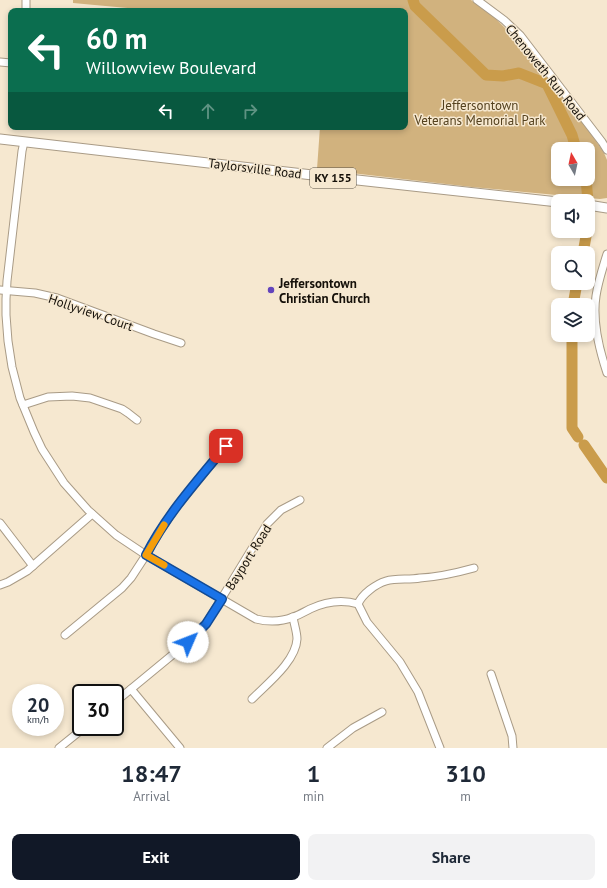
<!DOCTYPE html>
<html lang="en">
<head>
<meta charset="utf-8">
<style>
	:root { --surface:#fff; --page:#f2f2f3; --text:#1f2937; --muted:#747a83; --accent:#111827 }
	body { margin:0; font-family:"PT Sans",sans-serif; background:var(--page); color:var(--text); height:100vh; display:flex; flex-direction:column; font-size:15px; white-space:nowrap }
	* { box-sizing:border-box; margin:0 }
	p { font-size:13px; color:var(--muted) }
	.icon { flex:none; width:22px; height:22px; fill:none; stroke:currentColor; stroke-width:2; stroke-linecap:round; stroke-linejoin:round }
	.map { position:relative; height:748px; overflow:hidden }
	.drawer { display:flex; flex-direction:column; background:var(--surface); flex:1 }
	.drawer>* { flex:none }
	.top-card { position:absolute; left:8px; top:8px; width:400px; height:122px; border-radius:8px; box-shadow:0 2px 6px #0003; background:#0b6e4f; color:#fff; overflow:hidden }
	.needle { width:26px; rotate:351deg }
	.buttons { position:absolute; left:551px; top:142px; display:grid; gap:8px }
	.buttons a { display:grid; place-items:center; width:44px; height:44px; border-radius:8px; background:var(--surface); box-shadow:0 2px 6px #0003; font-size:20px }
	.speed { position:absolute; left:12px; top:684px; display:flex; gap:8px; font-size:20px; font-weight:700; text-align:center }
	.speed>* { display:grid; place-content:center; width:52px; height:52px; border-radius:50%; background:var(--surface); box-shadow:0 2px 6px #0003; line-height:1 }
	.speed small { font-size:10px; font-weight:400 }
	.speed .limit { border:2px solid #111; border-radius:6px; background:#fff; color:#111 }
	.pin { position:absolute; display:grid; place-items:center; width:34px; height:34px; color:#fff; margin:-17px; border-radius:8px; box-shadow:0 2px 6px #0006 }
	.me { position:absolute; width:44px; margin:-22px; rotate:46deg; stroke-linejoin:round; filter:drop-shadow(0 0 3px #0008) }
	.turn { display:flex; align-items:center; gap:14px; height:84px; padding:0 12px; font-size:18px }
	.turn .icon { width:52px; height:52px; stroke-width:2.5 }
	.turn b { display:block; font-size:28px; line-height:34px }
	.lanes { display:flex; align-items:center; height:38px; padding:0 12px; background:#0003; justify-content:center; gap:20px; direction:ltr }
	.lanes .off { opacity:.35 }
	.eta { display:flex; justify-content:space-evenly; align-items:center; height:68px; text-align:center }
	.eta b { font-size:24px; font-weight:800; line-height:28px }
	.cta { display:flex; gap:8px; margin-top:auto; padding:8px 12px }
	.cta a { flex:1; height:46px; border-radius:8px; background:var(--accent); color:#fff; font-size:16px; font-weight:800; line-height:46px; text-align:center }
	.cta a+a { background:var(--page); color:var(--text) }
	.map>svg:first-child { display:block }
	.green { fill:#d1b27e; fill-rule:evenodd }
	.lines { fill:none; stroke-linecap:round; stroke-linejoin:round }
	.river { stroke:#ca9c4b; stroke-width:11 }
	.minor-casing { stroke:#a99b86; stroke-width:9 }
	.major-casing { stroke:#a99b86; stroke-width:11 }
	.minor { stroke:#fff; stroke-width:7 }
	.major { stroke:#fff; stroke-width:9 }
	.route-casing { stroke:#114b97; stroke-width:10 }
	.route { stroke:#1a73e8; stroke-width:7 }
	.slow { stroke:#f59e0b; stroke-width:7 }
	.poi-dot { fill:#6244bc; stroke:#f6e8d0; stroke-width:1.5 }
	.labels { text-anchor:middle; stroke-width:3; stroke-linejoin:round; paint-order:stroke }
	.shield { fill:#f6e8d0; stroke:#585145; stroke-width:1 }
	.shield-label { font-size:12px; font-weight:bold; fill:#151009 }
	.street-label { font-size:13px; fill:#151009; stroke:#f6e8d0 }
	.park-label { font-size:13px; fill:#54411e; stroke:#f6e8d0 }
	.poi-label { font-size:13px; font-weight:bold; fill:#151009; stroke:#f6e8d0; text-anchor:start }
</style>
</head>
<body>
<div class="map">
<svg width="607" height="748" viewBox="0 0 607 748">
	<rect width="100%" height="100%" fill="#f6e8d0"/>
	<!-- green -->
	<path class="green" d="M73,0H471L494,17L518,41L537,63L594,138L604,153L607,160V198L600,199L472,187L317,169L320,127H405V11H160L73,3ZM558,149H588V179H558Z"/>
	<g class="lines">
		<!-- river -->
		<g class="river">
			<polyline points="413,0 415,6 486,75 503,76 519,73 547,84 572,135 576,149"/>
			<polyline points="586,179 588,201"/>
			<polyline points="583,253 587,231"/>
			<polyline points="573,305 577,283"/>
			<polyline points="572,335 572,428 578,437"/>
			<polyline points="584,445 607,478"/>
		</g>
		<!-- minor casing -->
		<g class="minor-casing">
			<g id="minor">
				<polyline points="477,0 504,20 520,35 602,142 607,150"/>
				<polyline points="26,11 26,0"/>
				<polyline points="0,62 11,63"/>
				<path d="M24,142L22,151L7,281L6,299V315L8,341L12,367L20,398L34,432L42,449L64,483L88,510L116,535L146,555L256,619C268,622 281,622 293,617C299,615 304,612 310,609C325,602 341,599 358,604L367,622L400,662L418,692L440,748"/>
				<path d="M607,254C603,267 598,282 596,296C592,322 599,349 607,373"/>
				<polyline points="0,290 35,293 57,298 154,334 181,343"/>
				<polyline points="23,405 48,397 72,396 90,398 122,409 128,413 137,420"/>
				<polyline points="0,523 33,566"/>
				<polyline points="0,585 8,582 27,571 92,514"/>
				<path d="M358,604C362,594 376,584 386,581C396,578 409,580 420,578C438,577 456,573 474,568"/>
				<polyline points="65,635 122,588 131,578 146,555 162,528 174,510 226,446"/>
				<polyline points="491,674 512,736 513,748"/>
				<polyline points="131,689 180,748"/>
				<path d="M252,699C268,683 296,661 297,639C297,632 294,624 293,617"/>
				<polyline points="115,702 131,689 188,642 206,624 267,524 281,510 300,500"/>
				<polyline points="59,748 85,727"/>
				<polyline points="327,748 353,728 382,712"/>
			</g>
		</g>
		<!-- major casing -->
		<g class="major-casing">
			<g id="major">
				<polyline points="0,139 330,177 558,202"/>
				<polyline points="588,205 607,208"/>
			</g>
		</g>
		<!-- minor -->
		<use href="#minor" class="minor"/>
		<!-- major -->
		<use href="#major" class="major"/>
	</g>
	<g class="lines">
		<!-- route casing -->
		<g class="route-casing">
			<path id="route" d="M188,642L206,624L222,599L146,555C167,514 197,481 226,446"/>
		</g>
		<!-- route -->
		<use href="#route" class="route"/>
		<!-- slow -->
		<polyline class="slow" points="164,525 146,555 164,565"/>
	</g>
	<!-- markers -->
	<circle class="poi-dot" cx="271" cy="290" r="4"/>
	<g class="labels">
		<!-- shield labels -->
		<rect class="shield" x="310" y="168" width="46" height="20" rx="3"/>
		<g class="shield-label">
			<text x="333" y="182">KY 155</text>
		</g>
		<!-- street labels -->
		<g class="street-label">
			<text transform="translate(546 72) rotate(51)" y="5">Chenoweth Run Road</text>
			<text transform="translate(255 168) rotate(7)" y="5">Taylorsville Road</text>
			<text transform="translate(91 312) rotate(19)" y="5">Hollyview Court</text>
			<text transform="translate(248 557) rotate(-58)" y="5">Bayport Road</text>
		</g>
		<!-- park labels -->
		<g class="park-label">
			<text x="480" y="110">Jeffersontown<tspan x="480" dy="15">Veterans Memorial Park</tspan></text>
		</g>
		<!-- poi labels -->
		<g class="poi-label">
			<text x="279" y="288">Jeffersontown<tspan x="279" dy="15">Christian Church</tspan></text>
		</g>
	</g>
</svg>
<div class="buttons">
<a><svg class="needle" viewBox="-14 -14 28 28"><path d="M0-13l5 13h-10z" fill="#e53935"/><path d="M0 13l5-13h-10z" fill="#747a83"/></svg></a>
<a><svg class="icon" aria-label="sound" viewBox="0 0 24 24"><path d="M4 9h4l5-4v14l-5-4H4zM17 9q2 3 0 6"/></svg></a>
<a><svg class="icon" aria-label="search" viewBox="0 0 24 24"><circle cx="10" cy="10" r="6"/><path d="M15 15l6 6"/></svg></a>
<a><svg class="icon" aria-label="layers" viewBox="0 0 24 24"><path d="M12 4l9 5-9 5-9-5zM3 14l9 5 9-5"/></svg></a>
</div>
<div class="speed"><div>20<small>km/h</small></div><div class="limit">30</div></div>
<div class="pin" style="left:226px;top:446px;background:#d93025"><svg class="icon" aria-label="arrive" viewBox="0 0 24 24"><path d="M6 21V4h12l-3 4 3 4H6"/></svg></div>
<svg class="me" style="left:188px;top:642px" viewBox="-20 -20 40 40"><circle r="19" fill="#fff"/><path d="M0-13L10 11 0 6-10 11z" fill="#1a73e8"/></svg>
<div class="top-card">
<div class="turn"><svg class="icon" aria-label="left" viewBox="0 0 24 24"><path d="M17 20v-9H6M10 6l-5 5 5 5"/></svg><div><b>60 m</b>Willowview Boulevard</div></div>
<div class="lanes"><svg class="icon" aria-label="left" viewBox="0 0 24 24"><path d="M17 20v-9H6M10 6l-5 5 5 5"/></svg><svg class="icon off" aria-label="ahead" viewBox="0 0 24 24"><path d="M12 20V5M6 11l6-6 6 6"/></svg><svg class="icon off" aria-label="right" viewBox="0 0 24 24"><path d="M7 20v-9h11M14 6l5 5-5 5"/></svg></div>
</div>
</div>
<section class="drawer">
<div class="eta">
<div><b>18:47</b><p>Arrival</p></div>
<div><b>1</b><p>min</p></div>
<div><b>310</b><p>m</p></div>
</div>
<div class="cta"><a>Exit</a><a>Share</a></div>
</section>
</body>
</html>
